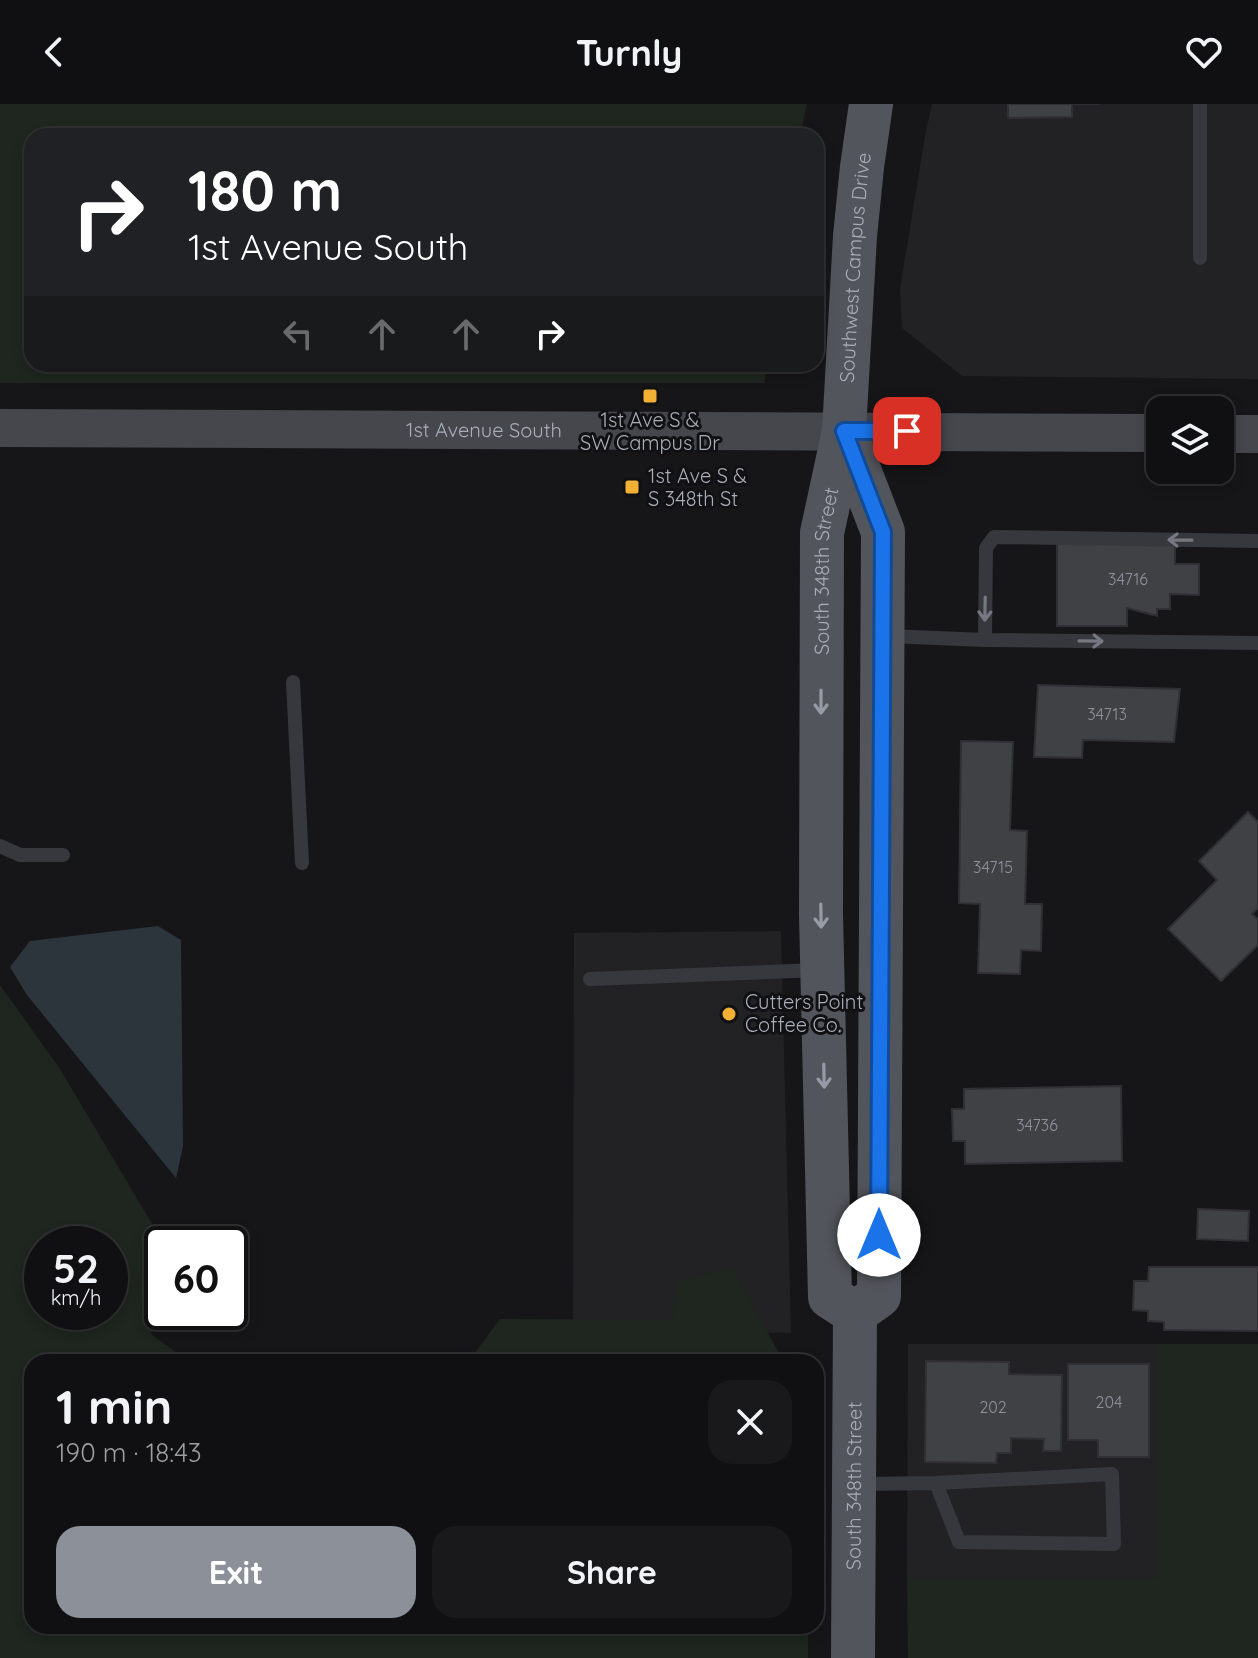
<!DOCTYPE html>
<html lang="en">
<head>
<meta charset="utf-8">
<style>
	:root { --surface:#101012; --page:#19191b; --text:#f1f3f6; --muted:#9c9d9f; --line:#303032; --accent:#8c9099 }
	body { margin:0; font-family:Quicksand,sans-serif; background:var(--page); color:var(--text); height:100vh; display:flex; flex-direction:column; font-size:30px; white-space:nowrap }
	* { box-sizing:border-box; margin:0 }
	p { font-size:26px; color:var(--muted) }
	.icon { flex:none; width:44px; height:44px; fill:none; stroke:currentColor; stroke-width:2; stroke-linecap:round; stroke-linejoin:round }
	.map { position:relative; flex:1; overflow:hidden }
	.panel { position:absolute; left:24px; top:1250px; width:800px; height:280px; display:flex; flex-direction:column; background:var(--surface); border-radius:24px; box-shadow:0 4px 12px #0003,0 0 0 2px var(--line) }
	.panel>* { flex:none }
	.top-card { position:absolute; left:24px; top:24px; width:800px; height:244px; border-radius:24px; box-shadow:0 4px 12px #0003,0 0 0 2px var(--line); background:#202124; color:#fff; overflow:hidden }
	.tools { position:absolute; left:1146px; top:292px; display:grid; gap:16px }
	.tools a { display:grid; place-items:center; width:88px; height:88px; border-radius:16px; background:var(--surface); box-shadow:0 4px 12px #0003,0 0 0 2px var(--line); font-size:40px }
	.speed { position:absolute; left:24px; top:1122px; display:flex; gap:16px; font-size:40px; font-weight:700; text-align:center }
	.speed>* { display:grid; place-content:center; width:104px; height:104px; border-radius:50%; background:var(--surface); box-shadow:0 4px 12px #0003,0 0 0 2px var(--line); line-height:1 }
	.speed small { font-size:20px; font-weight:400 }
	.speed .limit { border:4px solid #111; border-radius:12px; background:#fff; color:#111 }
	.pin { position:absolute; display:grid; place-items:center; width:68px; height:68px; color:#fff; margin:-34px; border-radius:16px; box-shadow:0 4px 12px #0006 }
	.me { position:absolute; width:88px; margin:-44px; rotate:0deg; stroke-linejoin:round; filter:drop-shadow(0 0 6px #0008) }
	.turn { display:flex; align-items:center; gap:28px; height:168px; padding:0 32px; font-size:36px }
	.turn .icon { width:104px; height:104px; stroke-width:2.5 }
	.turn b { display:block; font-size:56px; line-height:68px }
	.lanes { display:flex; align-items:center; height:76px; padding:0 32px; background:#0003; justify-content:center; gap:40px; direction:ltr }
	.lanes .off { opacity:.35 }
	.round { display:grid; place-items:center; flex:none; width:84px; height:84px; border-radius:24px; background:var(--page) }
	.headline { display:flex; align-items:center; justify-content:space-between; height:136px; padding:0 32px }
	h1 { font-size:48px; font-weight:700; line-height:60px }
	.primary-button { display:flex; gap:16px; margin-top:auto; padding:16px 32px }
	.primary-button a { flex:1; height:92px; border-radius:24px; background:var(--accent); color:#fff; font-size:32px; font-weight:700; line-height:92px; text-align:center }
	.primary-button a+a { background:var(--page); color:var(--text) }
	header { display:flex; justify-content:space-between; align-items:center; height:104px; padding:0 32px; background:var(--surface); font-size:36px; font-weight:700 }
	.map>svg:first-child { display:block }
	.built { fill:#222225 }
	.green { fill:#1e261f; fill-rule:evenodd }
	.water { fill:#2c353c }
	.building { fill:#404145; stroke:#303034; stroke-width:2 }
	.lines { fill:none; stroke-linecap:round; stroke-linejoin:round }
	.service { stroke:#37383d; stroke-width:14 }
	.secondary { stroke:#45474d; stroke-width:38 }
	.primary { stroke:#53555c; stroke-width:44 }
	.oneway { stroke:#757881 }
	.oneway2 { stroke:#979ba6 }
	.route-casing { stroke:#114b97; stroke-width:20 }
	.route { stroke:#1a73e8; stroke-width:14 }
	.poi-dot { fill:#f2b134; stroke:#111113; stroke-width:3 }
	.labels { text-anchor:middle; stroke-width:6; stroke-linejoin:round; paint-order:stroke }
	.number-label { font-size:16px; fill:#8e929b }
	.street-label { font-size:20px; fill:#a8adb8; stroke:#111113 }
	.poi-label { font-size:20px; fill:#a8adb8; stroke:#111113; text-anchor:start }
</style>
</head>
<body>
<header><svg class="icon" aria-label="back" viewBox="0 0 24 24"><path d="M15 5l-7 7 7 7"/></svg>Turnly<svg class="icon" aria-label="heart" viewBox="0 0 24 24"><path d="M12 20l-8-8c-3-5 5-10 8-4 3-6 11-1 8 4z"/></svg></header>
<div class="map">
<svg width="1258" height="1554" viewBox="0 0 1258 1554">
	<rect width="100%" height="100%" fill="#161618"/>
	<!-- built -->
	<g class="built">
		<polygon points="932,0 1258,0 1258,275 962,272 902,224 900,185 925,32"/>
		<polygon points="781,827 791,1229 573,1226 574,829"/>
		<polygon points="908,1240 1158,1240 1158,1475 907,1475"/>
	</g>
	<!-- green -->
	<g class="green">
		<polygon points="0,0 807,0 800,32 32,32 32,260 767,260 764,279 0,279"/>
		<path d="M0,881L60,965L164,1140H162V1185L151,1230L189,1258H32V1522H808V1554H0ZM110,1140V1208H42V1140Z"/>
		<polygon points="732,1164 784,1258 468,1258 500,1215 673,1216 676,1178"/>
		<polygon points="1158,1240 1258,1240 1258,1554 908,1554 907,1475 1158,1475"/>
	</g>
	<!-- water -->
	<polygon class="water" points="158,822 181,836 183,1042 176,1074 27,891 10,863 30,837"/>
	<!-- building -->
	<g class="building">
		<polygon points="1008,0 1100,0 1072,0 1072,13 1008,14"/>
		<polygon points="1057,438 1175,440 1175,460 1199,460 1199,491 1170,490 1170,505 1157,505 1157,512 1127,504 1127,522 1057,522"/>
		<polygon points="1038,581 1180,585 1174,638 1083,636 1082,654 1034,653"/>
		<polygon points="961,637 1013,638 1010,726 1027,727 1025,800 1042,800 1041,847 1021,846 1020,870 978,869 980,800 959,799"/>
		<polygon points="1248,708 1258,718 1258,804 1252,810 1258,815 1258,841 1221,877 1168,825 1217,776 1199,757"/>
		<polygon points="1121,982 1122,1057 965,1060 965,1037 953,1037 952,1005 964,1005 964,985"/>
		<polygon points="1198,1105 1249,1107 1248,1137 1197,1135"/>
		<polygon points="1149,1163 1258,1163 1258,1227 1164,1226 1164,1218 1148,1217 1148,1207 1133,1206 1134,1177 1148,1177"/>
		<polygon points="926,1257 1009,1258 1009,1270 1062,1271 1061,1347 1043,1347 1044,1335 1011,1334 1011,1349 997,1349 996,1359 925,1358"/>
		<polygon points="1068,1260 1149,1260 1149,1353 1098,1353 1098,1336 1068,1336"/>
	</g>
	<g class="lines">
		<!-- service -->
		<g class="service">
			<polyline points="1200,0 1200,154"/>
			<polyline points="887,532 985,536 1258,539"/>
			<polyline points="985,536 986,444 994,433 1258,437"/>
			<polyline points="293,578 302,759"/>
			<polyline points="0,742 20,751 63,751"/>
			<polyline points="590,875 818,866"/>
			<polyline points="858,1380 936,1379 1112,1370 1114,1440 959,1438 936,1379"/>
		</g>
		<!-- secondary -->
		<g class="secondary">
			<path id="s1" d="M0,324L1160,329"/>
			<polyline points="1220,330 1258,330"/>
		</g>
		<!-- primary -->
		<g class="primary">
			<polyline points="844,327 883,428 879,1192 855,1209"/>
			<path id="s2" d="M855,1209L830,1193L821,810L822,429L844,327L855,132L862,63L871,0"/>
			<path id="s3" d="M853,1554L855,1209"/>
		</g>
	</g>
	<!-- one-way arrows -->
	<defs><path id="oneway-shaft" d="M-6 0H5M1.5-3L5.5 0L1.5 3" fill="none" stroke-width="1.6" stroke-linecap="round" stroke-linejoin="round" transform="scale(2)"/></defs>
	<g class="oneway">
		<use href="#oneway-shaft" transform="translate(1180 436) rotate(-179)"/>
		<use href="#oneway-shaft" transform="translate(985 505) rotate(91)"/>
		<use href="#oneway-shaft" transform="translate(1091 537) rotate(1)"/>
	</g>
	<g class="oneway2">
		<use href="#oneway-shaft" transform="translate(821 598) rotate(90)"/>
		<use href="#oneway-shaft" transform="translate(821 812) rotate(89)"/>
		<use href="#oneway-shaft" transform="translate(824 972) rotate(89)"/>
	</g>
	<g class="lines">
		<!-- route casing -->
		<g class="route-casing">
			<polyline id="route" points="879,1131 883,428 844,327 907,327"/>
		</g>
		<!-- route -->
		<use href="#route" class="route"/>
	</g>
	<!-- markers -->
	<g class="poi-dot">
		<rect x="642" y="284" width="16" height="16" rx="4"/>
		<rect x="624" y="375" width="16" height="16" rx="4"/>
		<circle cx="729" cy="910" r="8"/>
	</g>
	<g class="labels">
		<!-- number labels -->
		<g class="number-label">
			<text x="1128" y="481">34716</text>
			<text x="1107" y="616">34713</text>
			<text x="993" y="769">34715</text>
			<text x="1037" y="1027">34736</text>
			<text x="1109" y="1304">204</text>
			<text x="993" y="1309">202</text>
		</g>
		<!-- street labels -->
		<g class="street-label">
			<text dy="7" stroke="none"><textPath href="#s2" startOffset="1062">Southwest Campus Drive</textPath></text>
			<text dy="7" stroke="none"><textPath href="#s1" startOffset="484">1st Avenue South</textPath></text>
			<text dy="7" stroke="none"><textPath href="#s2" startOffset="756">South 348th Street</textPath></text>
			<text dy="7" stroke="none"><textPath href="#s3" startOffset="172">South 348th Street</textPath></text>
		</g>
		<!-- poi labels -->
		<g class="poi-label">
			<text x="650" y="323" text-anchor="middle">1st Ave S &amp;<tspan x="650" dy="23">SW Campus Dr</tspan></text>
			<text x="648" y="379">1st Ave S &amp;<tspan x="648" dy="23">S 348th St</tspan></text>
			<text x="745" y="905">Cutters Point<tspan x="745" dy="23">Coffee Co.</tspan></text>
		</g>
	</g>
</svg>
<div class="tools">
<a><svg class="icon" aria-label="layers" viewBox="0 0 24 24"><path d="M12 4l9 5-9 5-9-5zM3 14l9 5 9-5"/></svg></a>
</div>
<div class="speed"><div>52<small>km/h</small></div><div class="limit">60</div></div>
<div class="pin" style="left:907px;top:327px;background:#d93025"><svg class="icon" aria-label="arrive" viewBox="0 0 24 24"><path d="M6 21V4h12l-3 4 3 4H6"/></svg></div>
<svg class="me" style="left:879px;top:1131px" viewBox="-20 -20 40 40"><circle r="19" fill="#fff"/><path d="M0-13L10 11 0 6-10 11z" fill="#1a73e8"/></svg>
<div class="top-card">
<div class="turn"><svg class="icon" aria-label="right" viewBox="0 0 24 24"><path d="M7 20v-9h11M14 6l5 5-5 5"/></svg><div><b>180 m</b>1st Avenue South</div></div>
<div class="lanes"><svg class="icon off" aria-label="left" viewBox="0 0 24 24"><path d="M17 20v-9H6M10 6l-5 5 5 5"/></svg><svg class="icon off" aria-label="ahead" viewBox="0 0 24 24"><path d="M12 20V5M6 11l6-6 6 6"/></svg><svg class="icon off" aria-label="ahead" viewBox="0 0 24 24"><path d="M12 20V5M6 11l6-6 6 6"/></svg><svg class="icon" aria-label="right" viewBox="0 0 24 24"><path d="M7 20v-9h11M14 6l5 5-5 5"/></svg></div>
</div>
<section class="panel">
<div class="headline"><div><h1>1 min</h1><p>190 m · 18:43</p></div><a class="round"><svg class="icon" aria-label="close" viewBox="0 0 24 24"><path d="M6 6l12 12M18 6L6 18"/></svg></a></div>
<div class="primary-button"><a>Exit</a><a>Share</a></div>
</section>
</div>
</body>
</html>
